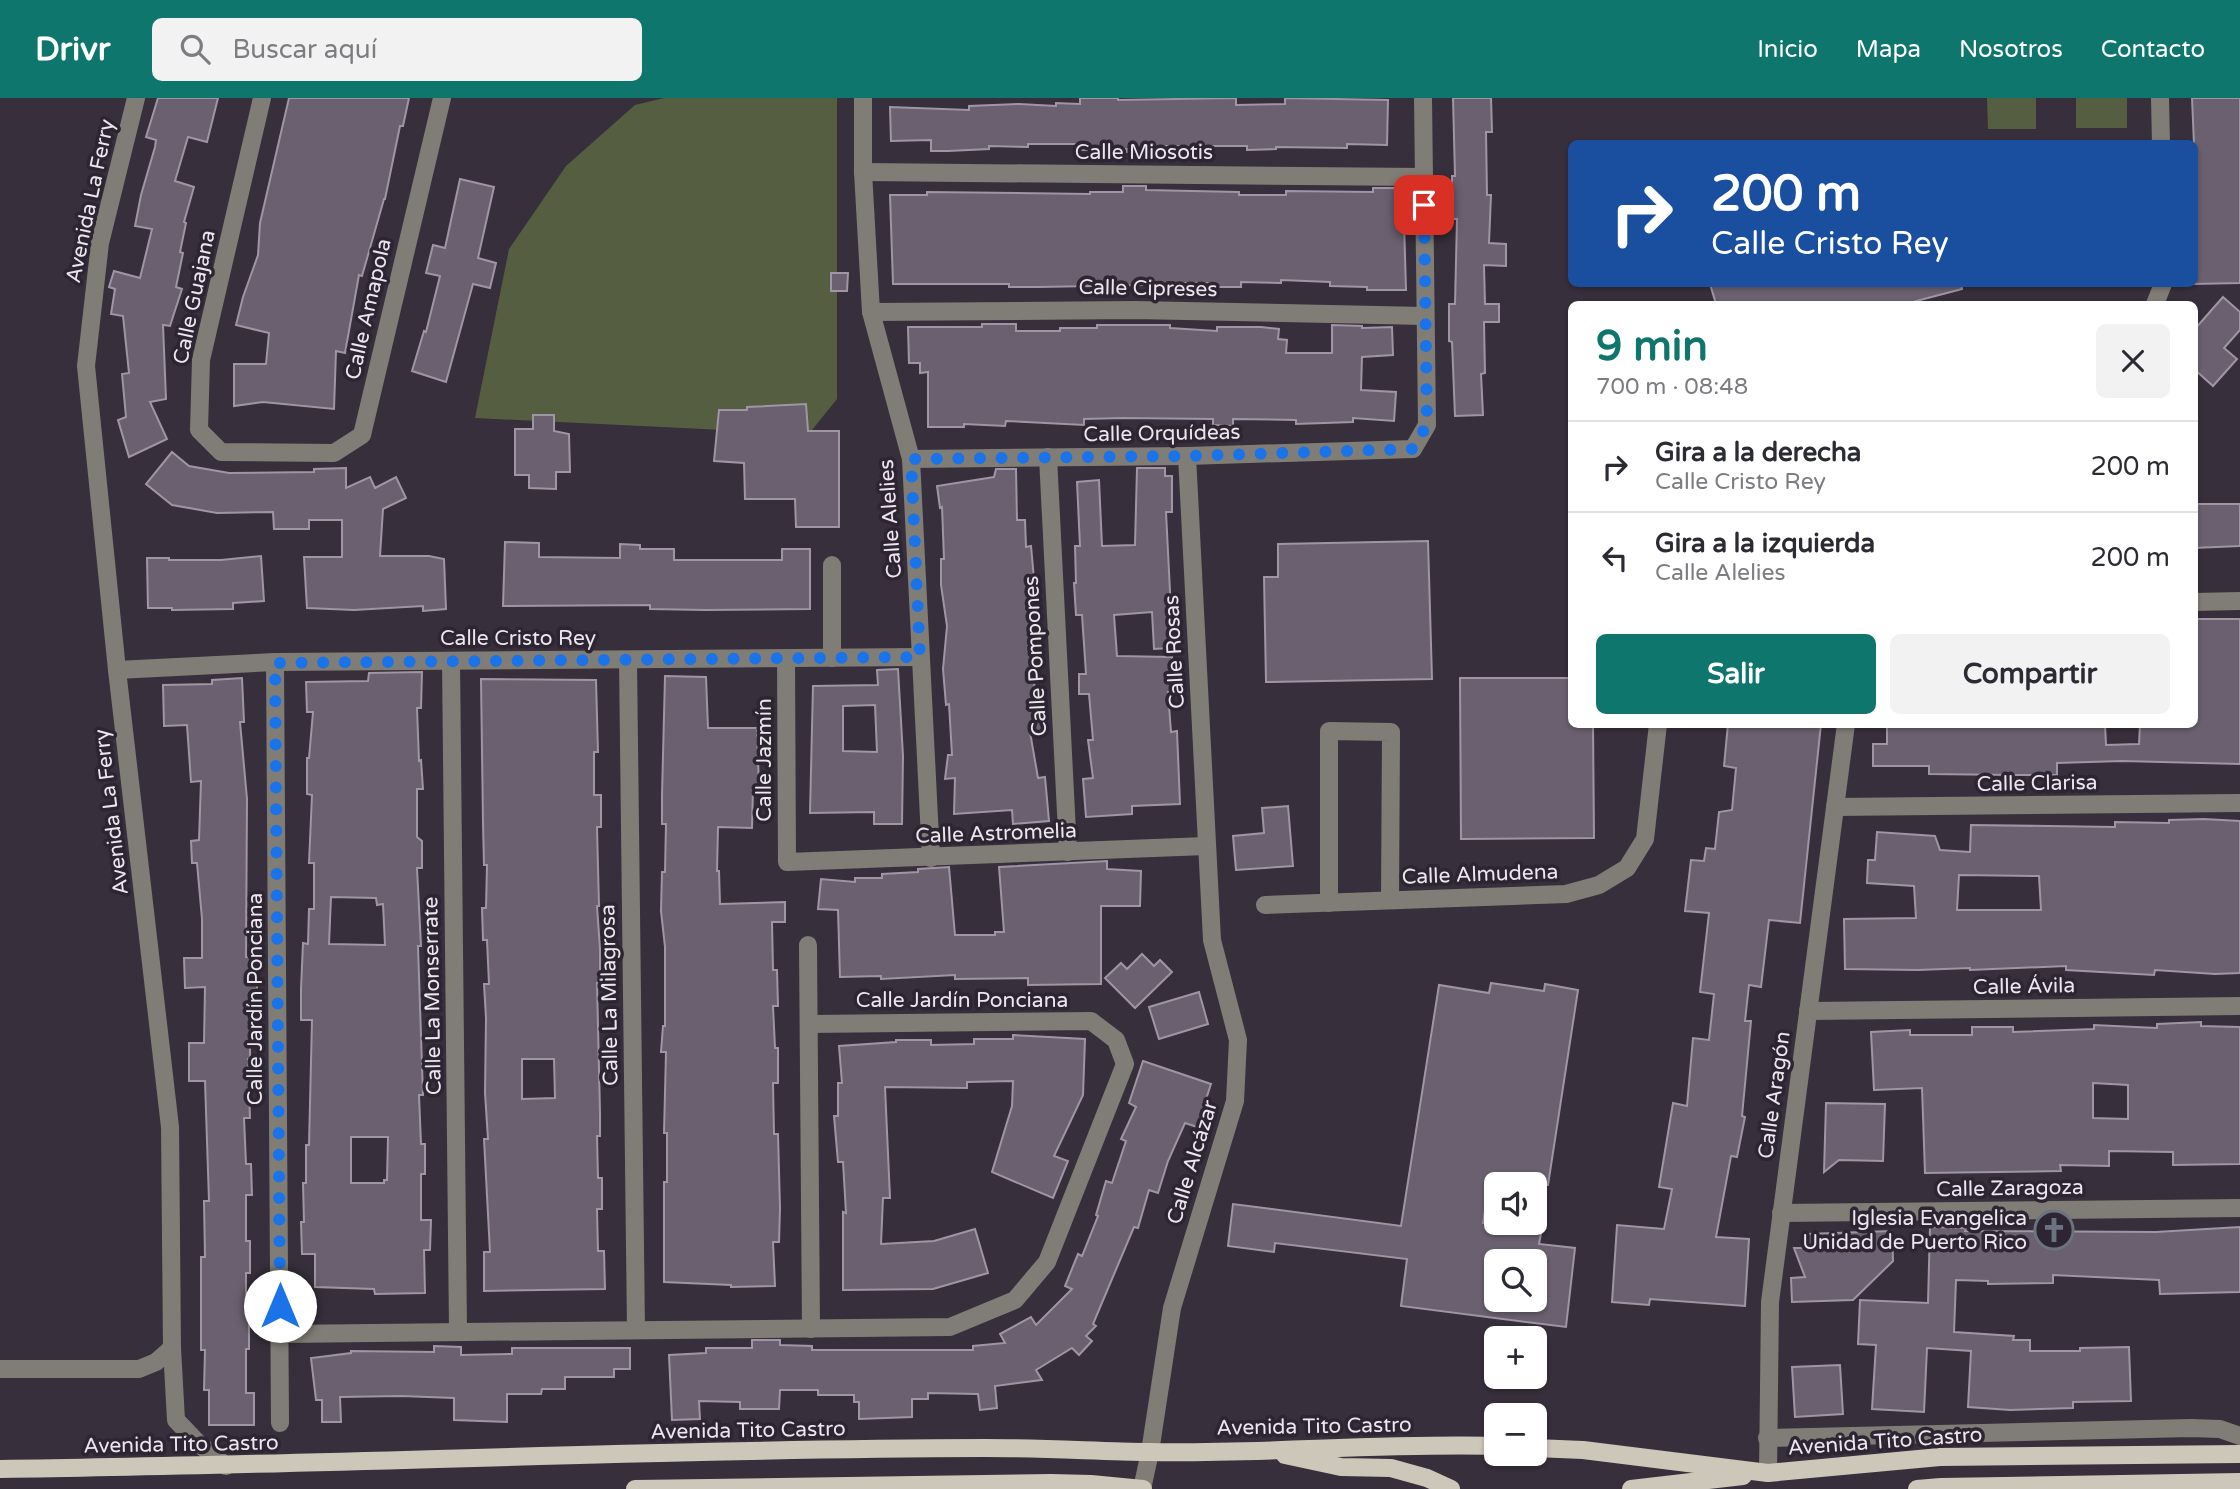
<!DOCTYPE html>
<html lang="es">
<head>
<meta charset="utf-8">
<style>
	:root { --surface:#fff; --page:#f2f2f3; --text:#2b2b33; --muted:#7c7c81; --line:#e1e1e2; --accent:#0f766e }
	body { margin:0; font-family:"Varela Round",sans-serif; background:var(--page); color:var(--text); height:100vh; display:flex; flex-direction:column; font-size:26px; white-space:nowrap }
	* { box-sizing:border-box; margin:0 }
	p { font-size:23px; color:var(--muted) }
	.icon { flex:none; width:38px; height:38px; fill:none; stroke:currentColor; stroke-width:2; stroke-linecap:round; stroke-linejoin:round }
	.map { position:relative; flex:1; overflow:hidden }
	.sheet { position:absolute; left:1568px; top:203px; width:630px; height:427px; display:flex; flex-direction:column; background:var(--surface); border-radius:10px; box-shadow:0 2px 5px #0004 }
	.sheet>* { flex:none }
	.top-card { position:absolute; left:1568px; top:42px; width:630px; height:147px; border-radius:10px; box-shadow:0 2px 5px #0004; background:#1a4fa0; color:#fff; overflow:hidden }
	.buttons { position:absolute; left:1484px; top:1074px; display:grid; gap:14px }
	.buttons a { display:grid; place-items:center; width:63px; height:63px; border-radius:10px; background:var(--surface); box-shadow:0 2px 5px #0004; font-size:35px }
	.pin { position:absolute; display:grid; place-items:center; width:60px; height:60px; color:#fff; margin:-30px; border-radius:14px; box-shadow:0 4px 10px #0006 }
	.me { position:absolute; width:77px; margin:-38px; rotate:0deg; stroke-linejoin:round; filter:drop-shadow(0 0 5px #0008) }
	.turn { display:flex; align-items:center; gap:24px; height:147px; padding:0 28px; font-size:32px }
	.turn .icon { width:91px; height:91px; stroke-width:2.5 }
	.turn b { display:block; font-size:49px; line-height:60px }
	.round { display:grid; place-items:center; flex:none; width:74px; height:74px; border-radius:10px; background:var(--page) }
	.head { display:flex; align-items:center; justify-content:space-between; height:119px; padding:0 28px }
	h1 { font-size:42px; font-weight:800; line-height:52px; color:var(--accent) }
	.action { display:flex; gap:14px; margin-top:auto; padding:14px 28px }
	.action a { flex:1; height:80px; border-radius:10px; background:var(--accent); color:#fff; font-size:28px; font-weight:800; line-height:80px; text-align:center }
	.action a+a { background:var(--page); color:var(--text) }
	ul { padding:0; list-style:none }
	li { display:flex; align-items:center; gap:21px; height:91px; padding:0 28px; border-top:2px solid var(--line) }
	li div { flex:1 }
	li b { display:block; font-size:26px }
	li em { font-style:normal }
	header { display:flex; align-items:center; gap:42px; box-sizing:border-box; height:98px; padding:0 35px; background:var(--accent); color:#fff }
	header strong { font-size:33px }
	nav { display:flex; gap:38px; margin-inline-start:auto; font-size:24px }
	.search { width:490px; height:63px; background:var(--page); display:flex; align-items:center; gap:18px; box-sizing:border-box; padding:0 24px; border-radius:10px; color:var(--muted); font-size:26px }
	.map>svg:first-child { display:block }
	.green { fill:#555e41 }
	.building { fill:#6a606f; stroke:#9f95a4; stroke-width:2; fill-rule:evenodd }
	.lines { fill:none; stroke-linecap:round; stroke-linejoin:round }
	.minor { stroke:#807d76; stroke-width:18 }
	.major { stroke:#cdc7b9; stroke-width:18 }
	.route { stroke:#1a73e8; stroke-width:12; stroke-dasharray:0 21.6 }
	.labels { text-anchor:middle; stroke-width:7; stroke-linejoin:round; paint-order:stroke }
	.street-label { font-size:21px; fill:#ece6ef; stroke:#2d2531 }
	.poi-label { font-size:21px; fill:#ece6ef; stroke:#2d2531; text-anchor:end }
</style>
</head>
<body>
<header>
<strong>Drivr</strong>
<div class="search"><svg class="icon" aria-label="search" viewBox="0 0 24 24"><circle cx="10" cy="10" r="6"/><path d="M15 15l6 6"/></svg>Buscar aquí</div>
<nav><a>Inicio</a><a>Mapa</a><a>Nosotros</a><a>Contacto</a></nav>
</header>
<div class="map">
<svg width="2240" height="1391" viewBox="0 0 2240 1391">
	<rect width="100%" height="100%" fill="#372f3b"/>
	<!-- green -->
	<g class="green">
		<polygon points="664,0 837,0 837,301 812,332 744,333 475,320 509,151 566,68 635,7"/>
		<polygon points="1987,0 2036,0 2036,31 1988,31"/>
		<rect x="2076" y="0" width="51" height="30"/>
	</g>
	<!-- building -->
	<g class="building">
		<polygon points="158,0 218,0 207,44 188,39 175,83 194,89 184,124 186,125 180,154 183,155 176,189 182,191 170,228 163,227 166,301 150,304 167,341 129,359 118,322 126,319 122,276 129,275 123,218 111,216 115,191 109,189 114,173 140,180 152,131 135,128 141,97 155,49 156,42 146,39"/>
		<polygon points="289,0 409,0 403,28 400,28 385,101 384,101 362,178 359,177 345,255 336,253 334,311 263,304 234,308 234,266 266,266 269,235 236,227 243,199 258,157 260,125"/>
		<polygon points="1080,0 1118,0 1118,2 1236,0 1236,7 1285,6 1285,0 1388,2 1387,47 1347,46 1347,50 1276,49 1276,51 1247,52 1247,48 1159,48 1159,54 1127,54 1127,51 1081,52 1081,46 1028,46 1028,49 989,48 989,51 948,53 931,53 931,42 891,43 890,9 969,12 969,8 1019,6 1056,8 1056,5 1080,6"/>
		<polygon points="1453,0 1491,0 1492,34 1486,34 1487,97 1491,97 1489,145 1506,146 1506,168 1484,167 1485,206 1499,206 1499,224 1484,224 1485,275 1481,276 1483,317 1455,318 1452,244 1449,243 1449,206 1455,206 1457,121 1452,121 1452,78 1455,78"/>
		<polygon points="2192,0 2240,0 2240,185 2194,186 2194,46"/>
		<polygon points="460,81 494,89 478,160 496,165 490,190 473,186 446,284 412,273 424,233 426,234 440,178 426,175 433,147 445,150"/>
		<polygon points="1123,88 1146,88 1146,92 1239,94 1239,97 1286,97 1286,93 1373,94 1373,90 1403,90 1406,192 1367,192 1367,189 1330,188 1330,184 1281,182 1281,185 1241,184 1241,189 1209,189 1209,185 1146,185 1145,187 1039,189 1009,189 1009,186 893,186 890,97 927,97 927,94 1090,96 1090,94 1123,94"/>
		<polygon points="831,175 848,175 847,193 831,193"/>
		<polygon points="1710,186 1961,186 1962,191 1905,206 1716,206"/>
		<polygon points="2223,199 2240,214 2240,232 2224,250 2237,261 2213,288 2194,271 2194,232"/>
		<polygon points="982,226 1016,226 1016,233 1060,233 1060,230 1097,230 1097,227 1170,227 1170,230 1217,233 1217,229 1261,229 1279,231 1278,241 1287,242 1286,255 1332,255 1332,227 1362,228 1362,230 1392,229 1393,257 1362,259 1361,292 1396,294 1394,323 1353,320 1353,324 1296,326 1296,322 1233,321 1233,328 1213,327 1213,321 1123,320 1084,321 1084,327 1006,323 1005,328 964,326 964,329 928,329 928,274 920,275 920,265 909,265 908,229 982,229"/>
		<polygon points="806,306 808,333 839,333 839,429 796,429 795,401 745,401 744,365 714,363 719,312 747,312 747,309"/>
		<polygon points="533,317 554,317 554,333 569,336 570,374 556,374 556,391 529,390 529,377 515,377 515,331 533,331"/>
		<polygon points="172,354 189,368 229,375 314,374 314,371 346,370 346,390 370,379 375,390 396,379 406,400 383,411 380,458 429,458 444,461 446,511 423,513 423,508 354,512 307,510 304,459 342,459 342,422 309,422 309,431 274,431 273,414 217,415 172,407 146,386"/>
		<polygon points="1137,370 1165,370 1165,378 1172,378 1172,414 1166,414 1171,513 1168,513 1170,550 1154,551 1152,514 1114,517 1117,558 1172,559 1175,594 1168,594 1171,634 1177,633 1180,706 1132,708 1132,716 1086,719 1083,681 1093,680 1088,642 1093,642 1089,596 1079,596 1079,576 1086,576 1082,517 1076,517 1074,485 1076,485 1075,448 1080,448 1077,384 1099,382 1102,448 1135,447"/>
		<polygon points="996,371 1016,371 1017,422 1025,422 1026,449 1031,448 1034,481 1030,481 1029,539 1034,539 1035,560 1032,561 1037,616 1042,616 1042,634 1030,634 1038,680 1045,679 1049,723 1013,726 1012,712 954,716 955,680 945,681 948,657 952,657 949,606 946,607 943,571 947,528 941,487 941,461 944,461 942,409 940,410 937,388 994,379"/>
		<polygon points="2194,406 2240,406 2240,448 2194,450"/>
		<polygon points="1428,443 1432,581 1266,584 1264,479 1278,479 1278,446"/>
		<polygon points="505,444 539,445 539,459 620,460 620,446 640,447 640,451 674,451 674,462 782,462 782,451 810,451 810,511 705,512 650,511 650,507 503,508"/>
		<polygon points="261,458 264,503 233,505 233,511 172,512 172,510 148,510 147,460 169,460 169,462 221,462"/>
		<polygon points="2194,521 2240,521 2240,666 2122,663 2057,665 2057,677 2012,677 1929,676 1929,668 1873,668 1873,646 1887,646 1887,626 2105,626 2106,647 2139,646 2140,626 2194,626"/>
		<path d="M898,571L903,658L902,726H874V714L810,715L813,588L878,587L877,572ZM875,607L877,654L843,653V608Z"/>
		<path d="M422,574L421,610H417L419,663L421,662L423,691H417V739L422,743V770H417L421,848H418L423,997H419L421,1046H425V1076H421V1122H431L430,1152H424L425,1195L375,1196L374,1191L315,1189V1156H302L301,1124H304L303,1085H306V1047H309L312,922H301V891L303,845L308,846L309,811H314V765H309L312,697L307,696V660H309L313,614H307L306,584L368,583L369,575ZM331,799L376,800L377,807L383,806L385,847L329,846ZM351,1039H388L387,1082H384V1085H351Z"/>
		<polygon points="665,578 706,579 708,630 757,630 759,689 753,689 752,730 718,729 717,773 719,773 720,806 785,804 785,824 772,824 773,872 777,872 778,908 773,908 775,950 778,950 778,985 773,985 774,1036 778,1036 780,1110 779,1144 773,1144 775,1188 731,1189 731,1187 664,1184 664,1084 667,1084 667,1035 664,1035 666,954 661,954 663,928 665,928 665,849 661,813 662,774 665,774 666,726 662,726 662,697"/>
		<polygon points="242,580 244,624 240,624 247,701 246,859 258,860 257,891 254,891 253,944 250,944 250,961 248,961 250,1020 244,1020 246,1066 251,1066 252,1097 246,1097 246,1143 250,1143 250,1175 246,1175 246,1219 249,1219 249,1251 246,1251 246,1295 254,1295 254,1327 209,1327 209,1292 204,1292 205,1252 201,1252 201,1159 205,1159 204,1103 209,1103 205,983 189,983 189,945 204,945 205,889 185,890 184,860 202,860 202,821 197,765 192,765 191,743 199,742 201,683 191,684 187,627 164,628 163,587 212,586 212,582"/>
		<polygon points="1460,580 1572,580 1572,626 1593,626 1594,740 1461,741"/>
		<path d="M481,581L596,582L598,654H594V697H601V729H597L599,808H597L600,851V885H597L600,1014V1038H597L598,1080H602V1111H597L598,1153H604L605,1191L484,1193V1154H490L484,1041H488L485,995L486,920L484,886H489L487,842H483L482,810H486L487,767H484L483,725ZM522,961H554L555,1000L522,1001Z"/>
		<polygon points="1728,626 1821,626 1800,825 1769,822 1761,889 1749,887 1745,923 1751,923 1742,1018 1745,1019 1737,1059 1731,1058 1716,1139 1749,1141 1745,1208 1650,1201 1649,1207 1612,1204 1617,1127 1664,1131 1672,1091 1659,1089 1673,1005 1687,1008 1693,940 1709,942 1714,896 1700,894 1709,815 1685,813 1691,762 1704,763 1706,750 1715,751 1719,714 1732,712 1736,670 1724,668"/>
		<polygon points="1288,708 1293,768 1236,772 1233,738 1264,735 1262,710"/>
		<path d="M2204,721L2240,723V875L2215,876L2155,872L2154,877L2066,872V868L1970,872V870L1918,872L1845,871L1844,821L1916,820L1914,788L1867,785L1868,762H1875L1877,734L1935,738L1940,752L1970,754L1971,727L2115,729V724L2169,725V722ZM1959,777L2039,778L2041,812H1957Z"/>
		<polygon points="1107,763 1107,771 1141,773 1140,808 1101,808 1101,886 1028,887 1028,880 955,881 955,877 881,881 881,878 840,879 838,812 818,811 821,781 855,784 855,780 882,780 882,776 918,774 918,771 949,769 955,837 995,837 995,834 1004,834 999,769"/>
		<polygon points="1142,856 1154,868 1160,862 1172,874 1135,910 1105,880 1121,865 1127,871"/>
		<path d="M1491,885L1544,893L1545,886L1578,892L1548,1087H1489L1483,1125H1543L1539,1146L1575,1150L1566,1229L1401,1208L1407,1161L1275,1145L1274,1154L1228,1148L1233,1106L1401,1128L1439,887L1489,895ZM1496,1164H1535V1202H1496Z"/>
		<polygon points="1199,894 1208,926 1159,941 1149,909"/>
		<path d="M2201,924V928L2240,929V1066L2173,1067V1054L2109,1053V1068L2060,1067L2061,1073L1925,1075L1922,990L1874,992L1871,934L1910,932V937H1972V929H2013V934L2094,931V927L2157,930V926ZM2093,985L2128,987V1021L2093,1020Z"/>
		<polygon points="1013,937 1085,941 1083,997 1054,1058 1068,1063 1053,1100 992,1074 1012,1008 1013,983 967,984 967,990 885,989 890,1100 883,1100 881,1146 934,1143 975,1131 988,1175 933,1191 843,1192 843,1114 846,1115 843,1064 838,1064 834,1018 838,1018 838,985 842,985 839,948 896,944 896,942 931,942 931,947 974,946 974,941 1013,941"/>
		<polygon points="1143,963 1211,986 1197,1029 1185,1025 1168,1063 1158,1095 1149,1092 1138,1130 1134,1129 1093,1226 1096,1228 1086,1238 1092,1243 1079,1257 1072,1250 1036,1272 1042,1282 995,1288 997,1310 980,1312 978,1296 928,1295 928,1301 912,1301 912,1319 859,1321 859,1304 854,1304 854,1297 818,1297 818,1292 780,1292 779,1311 740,1311 740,1304 699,1303 700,1321 672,1322 669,1257 706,1255 706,1250 752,1250 752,1242 780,1242 780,1247 812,1248 812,1252 973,1252 973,1248 1005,1245 1000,1236 1031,1219 1036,1227 1072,1191 1065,1188 1078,1156 1082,1158 1098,1118 1096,1117 1106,1083 1112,1085 1126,1043 1121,1041 1136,1009 1129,1005"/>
		<polygon points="1826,1005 1885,1006 1883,1063 1839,1062 1824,1074"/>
		<polygon points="1930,1129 1966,1130 1965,1133 2156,1134 2240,1129 2240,1194 2160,1196 2159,1182 2053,1177 2053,1185 1988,1186 1988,1183 1956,1182 1954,1234 2014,1238 2013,1242 2030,1242 2030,1253 2080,1253 2080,1250 2129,1249 2131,1303 2073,1304 2073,1310 2010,1312 1968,1309 1971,1253 1927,1250 1924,1314 1872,1311 1876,1247 1858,1246 1860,1202 1928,1205"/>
		<polygon points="1892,1133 1893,1163 1853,1202 1792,1204 1791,1180 1805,1179 1794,1150 1807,1150 1806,1136"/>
		<polygon points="434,1248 461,1249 461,1257 512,1256 512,1250 630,1250 630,1271 614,1271 614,1279 565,1279 565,1291 542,1291 541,1296 507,1296 507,1324 454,1322 454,1300 401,1298 340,1299 341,1324 322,1324 322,1302 316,1302 311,1260 351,1255 351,1253 434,1254"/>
		<polygon points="1840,1267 1843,1316 1795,1319 1792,1269"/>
	</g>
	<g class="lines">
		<!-- minor -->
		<g class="minor">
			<polyline points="262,0 201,262 199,332 221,354 334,355 362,337 442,0"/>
			<polyline points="863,0 863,74 871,214 911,361 931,760"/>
			<polyline points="2160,0 2161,46"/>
			<polyline points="863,74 1424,79"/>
			<polyline points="2155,206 2163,186"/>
			<polyline points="871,214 1135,212 1425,218"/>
			<polyline points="1048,359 1068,754"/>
			<polyline points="911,361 1187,358 1413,351 1427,327 1423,0"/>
			<polyline points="832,467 832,560"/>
			<polyline points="2194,504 2240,503"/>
			<polyline points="786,560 787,764 1206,748"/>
			<polyline points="628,562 636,1232"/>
			<polyline points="451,563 458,1233"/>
			<polyline points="275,564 280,1325"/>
			<polyline points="117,572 275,564 920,559"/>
			<polyline points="1835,709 2240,705"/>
			<polyline points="1329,805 1329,633 1391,634 1390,802"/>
			<polyline points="1265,807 1566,796 1599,787 1627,770 1645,741 1658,626"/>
			<polyline points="808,847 811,1231"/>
			<polyline points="1808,913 2240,908"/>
			<polyline points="1781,1115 2240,1110"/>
			<polyline points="281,1236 950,1229 1015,1202 1047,1164 1125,966 1116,942 1091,923 809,926"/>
			<polyline points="172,1250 176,1322 198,1345 226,1368"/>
			<polyline points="0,1271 139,1271 156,1264 172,1250 170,1029 117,572 86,268 100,145 136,0"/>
			<polyline points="1767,1340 2191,1330 2220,1331 2240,1338"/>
			<polyline points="1768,1375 1770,1204 1846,626"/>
			<polyline points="1142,1391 1150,1354 1172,1210 1235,1003 1238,942 1212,842 1187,358"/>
		</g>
		<!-- major -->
		<g class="major">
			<polyline points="1535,1350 1583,1352 1768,1375 1940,1359 2240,1356"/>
			<polyline points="1285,1357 1341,1369 1391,1370 1427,1380 1451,1391"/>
			<path d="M0,1371C328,1367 657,1351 985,1350C1040,1350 1095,1353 1150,1354C1266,1356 1381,1345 1496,1348"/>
			<polyline points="635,1391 1051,1385 1091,1386 1143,1391"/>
			<polyline points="1631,1391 1743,1378"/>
			<polyline points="1917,1391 1941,1389 2240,1384"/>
		</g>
	</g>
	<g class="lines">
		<!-- route -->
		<polyline class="route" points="280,1208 275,565 920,559 911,361 1187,358 1413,351 1427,327 1424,107"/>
	</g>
	<!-- icons -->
	<defs>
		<g id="church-ring" transform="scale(2.0125)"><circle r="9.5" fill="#2d2531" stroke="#6b7280" stroke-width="1.5"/><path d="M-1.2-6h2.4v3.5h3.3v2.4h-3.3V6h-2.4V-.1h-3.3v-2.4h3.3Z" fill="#6b7280"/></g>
	</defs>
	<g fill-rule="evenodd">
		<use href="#church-ring" x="2054" y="1132"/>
	</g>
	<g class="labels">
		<!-- street labels -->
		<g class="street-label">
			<text x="1144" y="61">Calle Miosotis</text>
			<text transform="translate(90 103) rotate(-78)" y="7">Avenida La Ferry</text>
			<text transform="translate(1148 190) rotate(1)" y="7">Calle Cipreses</text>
			<text transform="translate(194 199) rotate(-78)" y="7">Calle Guajana</text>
			<text transform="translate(368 211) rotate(-77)" y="7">Calle Amapola</text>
			<text transform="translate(1162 335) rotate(-1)" y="7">Calle Orquídeas</text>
			<text transform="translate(890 421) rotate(-94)" y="7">Calle Alelies</text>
			<text x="518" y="547">Calle Cristo Rey</text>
			<text transform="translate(1174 554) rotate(-93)" y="7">Calle Rosas</text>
			<text transform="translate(1035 558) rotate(-93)" y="7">Calle Pompones</text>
			<text transform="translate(764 662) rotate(-90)" y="7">Calle Jazmín</text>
			<text transform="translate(2037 685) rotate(-1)" y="7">Calle Clarisa</text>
			<text transform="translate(111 714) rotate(-97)" y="7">Avenida La Ferry</text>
			<text transform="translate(996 735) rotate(-2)" y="7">Calle Astromelia</text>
			<text transform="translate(1480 776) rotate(-2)" y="7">Calle Almudena</text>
			<text transform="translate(2024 888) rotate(-1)" y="7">Calle Ávila</text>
			<text transform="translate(609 897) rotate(-91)" y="7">Calle La Milagrosa</text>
			<text transform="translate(432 898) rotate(-91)" y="7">Calle La Monserrate</text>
			<text transform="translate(255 901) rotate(-90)" y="7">Calle Jardín Ponciana</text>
			<text x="962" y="909">Calle Jardín Ponciana</text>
			<text transform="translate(1774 997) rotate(-82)" y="7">Calle Aragón</text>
			<text transform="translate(1192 1064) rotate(-73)" y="7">Calle Alcázar</text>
			<text transform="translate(2010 1090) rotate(-1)" y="7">Calle Zaragoza</text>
			<text transform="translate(1314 1328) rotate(-1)" y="7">Avenida Tito Castro</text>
			<text transform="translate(748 1332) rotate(-1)" y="7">Avenida Tito Castro</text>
			<text transform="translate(1885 1343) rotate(-4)" y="7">Avenida Tito Castro</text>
			<text transform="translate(181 1346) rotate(-1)" y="7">Avenida Tito Castro</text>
		</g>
		<!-- poi labels -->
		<g class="poi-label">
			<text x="2027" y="1127">Iglesia Evangelica<tspan x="2027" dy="24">Unidad de Puerto Rico</tspan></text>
		</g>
	</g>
</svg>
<div class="buttons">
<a><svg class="icon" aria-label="sound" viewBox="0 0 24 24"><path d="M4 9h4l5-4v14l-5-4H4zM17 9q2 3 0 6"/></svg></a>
<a><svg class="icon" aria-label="search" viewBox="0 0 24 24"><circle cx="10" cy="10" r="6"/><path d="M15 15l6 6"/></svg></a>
<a>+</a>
<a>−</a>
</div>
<div class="pin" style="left:1424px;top:107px;background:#d93025"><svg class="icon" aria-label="arrive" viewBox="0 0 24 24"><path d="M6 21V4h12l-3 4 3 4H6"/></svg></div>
<svg class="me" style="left:280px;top:1208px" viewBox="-20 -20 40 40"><circle r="19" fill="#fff"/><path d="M0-13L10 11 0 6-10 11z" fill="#1a73e8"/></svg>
<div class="top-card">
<div class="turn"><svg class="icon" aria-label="right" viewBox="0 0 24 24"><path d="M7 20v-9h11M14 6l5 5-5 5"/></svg><div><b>200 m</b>Calle Cristo Rey</div></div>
</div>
<section class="sheet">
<div class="head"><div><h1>9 min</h1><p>700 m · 08:48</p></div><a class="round"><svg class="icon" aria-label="close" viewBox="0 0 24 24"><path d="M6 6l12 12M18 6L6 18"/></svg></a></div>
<ul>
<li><svg class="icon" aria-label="right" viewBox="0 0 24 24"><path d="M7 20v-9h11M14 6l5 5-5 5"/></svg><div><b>Gira a la derecha</b><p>Calle Cristo Rey</p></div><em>200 m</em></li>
<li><svg class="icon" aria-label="left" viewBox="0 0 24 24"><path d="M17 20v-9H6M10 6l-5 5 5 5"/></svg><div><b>Gira a la izquierda</b><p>Calle Alelies</p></div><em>200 m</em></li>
</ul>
<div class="action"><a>Salir</a><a>Compartir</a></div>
</section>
</div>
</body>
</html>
